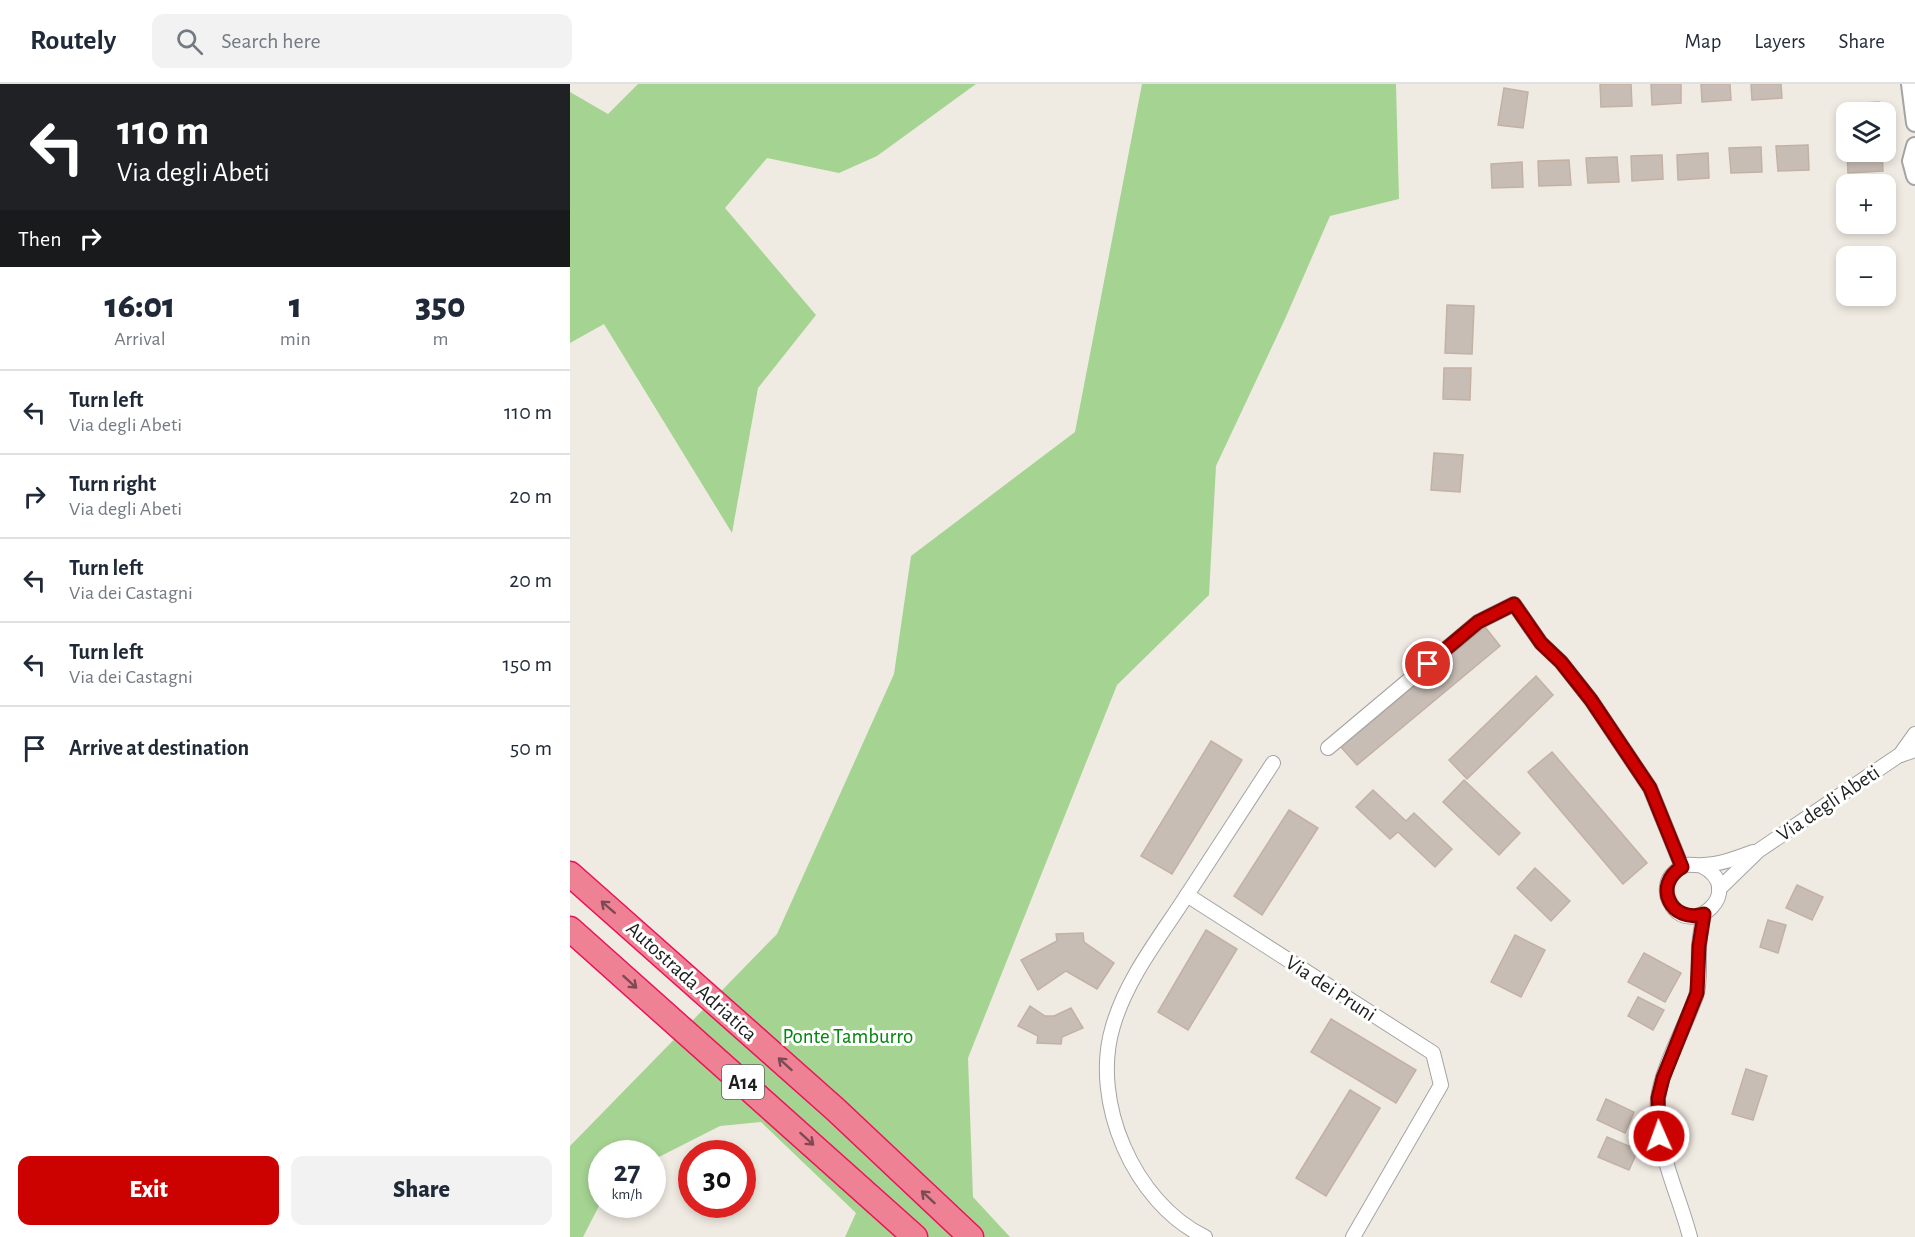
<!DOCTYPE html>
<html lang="en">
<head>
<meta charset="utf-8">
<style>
	:root { --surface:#fff; --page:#f2f2f3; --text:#1f2937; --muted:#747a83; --line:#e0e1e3; --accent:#cb0200 }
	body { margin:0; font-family:"Alegreya Sans",sans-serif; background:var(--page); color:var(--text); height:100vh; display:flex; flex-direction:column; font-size:22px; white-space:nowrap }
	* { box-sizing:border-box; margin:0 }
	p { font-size:20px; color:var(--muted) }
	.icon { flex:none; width:33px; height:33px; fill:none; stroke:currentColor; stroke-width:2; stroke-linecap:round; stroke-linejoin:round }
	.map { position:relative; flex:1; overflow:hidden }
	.details { display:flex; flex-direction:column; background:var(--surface); width:570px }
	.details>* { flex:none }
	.guide { background:#202124; color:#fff; overflow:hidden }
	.buttons { position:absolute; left:1266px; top:18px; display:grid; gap:12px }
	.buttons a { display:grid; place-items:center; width:60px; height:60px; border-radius:12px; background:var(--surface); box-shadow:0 3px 9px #0003; font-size:30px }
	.speed { position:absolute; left:18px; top:1056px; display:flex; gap:12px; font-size:30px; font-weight:700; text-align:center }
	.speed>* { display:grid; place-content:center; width:78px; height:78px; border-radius:50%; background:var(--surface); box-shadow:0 3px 9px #0003; line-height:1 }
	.speed small { font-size:15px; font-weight:400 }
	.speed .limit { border:9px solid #d22; background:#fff; color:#111 }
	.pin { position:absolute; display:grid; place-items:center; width:51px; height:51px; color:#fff; margin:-26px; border:3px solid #fff; border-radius:50%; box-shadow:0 2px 6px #0007 }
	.me { position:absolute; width:66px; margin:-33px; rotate:358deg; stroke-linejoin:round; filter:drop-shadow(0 0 4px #0008) }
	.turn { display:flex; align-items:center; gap:21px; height:126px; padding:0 18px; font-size:27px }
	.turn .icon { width:78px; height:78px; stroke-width:2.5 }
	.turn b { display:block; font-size:42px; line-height:51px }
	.then { display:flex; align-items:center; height:57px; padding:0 18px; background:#0003; gap:12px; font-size:22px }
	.eta { display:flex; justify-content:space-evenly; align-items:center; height:102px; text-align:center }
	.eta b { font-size:36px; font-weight:800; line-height:42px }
	.primary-button { display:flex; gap:12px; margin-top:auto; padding:12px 18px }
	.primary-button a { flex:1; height:69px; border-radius:12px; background:var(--accent); color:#fff; font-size:24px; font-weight:800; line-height:69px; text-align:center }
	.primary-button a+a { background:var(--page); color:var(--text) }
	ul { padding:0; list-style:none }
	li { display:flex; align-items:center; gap:18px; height:84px; padding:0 18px; border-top:2px solid var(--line) }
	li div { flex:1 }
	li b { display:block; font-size:22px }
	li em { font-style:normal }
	header { display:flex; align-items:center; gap:36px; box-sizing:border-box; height:84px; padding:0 30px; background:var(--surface); border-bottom:2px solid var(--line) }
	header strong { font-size:28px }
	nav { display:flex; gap:33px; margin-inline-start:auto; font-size:21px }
	.search { width:420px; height:54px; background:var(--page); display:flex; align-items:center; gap:15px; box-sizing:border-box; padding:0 21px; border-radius:12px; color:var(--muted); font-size:22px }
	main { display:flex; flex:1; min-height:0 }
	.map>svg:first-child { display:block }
	.forest { fill:#a5d392 }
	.building { fill:#c8bdb5; stroke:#c3b1a3; stroke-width:1.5 }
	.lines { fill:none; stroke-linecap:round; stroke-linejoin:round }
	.minor-casing { stroke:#a4a4a4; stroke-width:16 }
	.tertiary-casing { stroke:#a4a4a4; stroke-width:20 }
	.motorway-casing { stroke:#eb125a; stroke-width:27 }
	.minor { stroke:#fff; stroke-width:14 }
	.tertiary { stroke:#fff; stroke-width:16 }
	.motorway { stroke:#ef8195; stroke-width:24 }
	.oneway { stroke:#7b4a53 }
	.route-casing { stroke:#840100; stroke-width:15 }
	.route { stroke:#cb0200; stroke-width:10 }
	.labels { text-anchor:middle; stroke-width:6; stroke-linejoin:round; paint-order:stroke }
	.shield { fill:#fff; stroke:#616161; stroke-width:1.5 }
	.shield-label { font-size:20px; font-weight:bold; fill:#1d1d1d }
	.street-label { font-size:21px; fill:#1d1d1d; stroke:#fff }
	.park-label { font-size:21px; fill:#00870d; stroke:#fff }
</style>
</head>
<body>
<header>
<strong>Routely</strong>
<div class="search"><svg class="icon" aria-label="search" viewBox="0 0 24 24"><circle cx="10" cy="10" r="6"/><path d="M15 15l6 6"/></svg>Search here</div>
<nav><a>Map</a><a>Layers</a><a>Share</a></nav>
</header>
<main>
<section class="details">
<div class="guide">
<div class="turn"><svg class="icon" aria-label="left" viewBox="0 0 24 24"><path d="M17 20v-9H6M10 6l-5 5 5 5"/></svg><div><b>110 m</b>Via degli Abeti</div></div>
<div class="then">Then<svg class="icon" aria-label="right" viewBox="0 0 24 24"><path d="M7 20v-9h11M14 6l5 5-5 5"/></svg></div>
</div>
<div class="eta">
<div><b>16:01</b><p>Arrival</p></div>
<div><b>1</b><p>min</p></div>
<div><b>350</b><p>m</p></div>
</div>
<ul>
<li><svg class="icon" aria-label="left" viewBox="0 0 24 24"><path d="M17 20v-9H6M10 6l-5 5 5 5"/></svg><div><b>Turn left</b><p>Via degli Abeti</p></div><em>110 m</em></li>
<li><svg class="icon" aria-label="right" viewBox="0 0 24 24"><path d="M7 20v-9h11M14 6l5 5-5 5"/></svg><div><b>Turn right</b><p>Via degli Abeti</p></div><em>20 m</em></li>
<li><svg class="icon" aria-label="left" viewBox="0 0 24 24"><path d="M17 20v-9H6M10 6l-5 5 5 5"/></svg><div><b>Turn left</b><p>Via dei Castagni</p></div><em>20 m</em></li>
<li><svg class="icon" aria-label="left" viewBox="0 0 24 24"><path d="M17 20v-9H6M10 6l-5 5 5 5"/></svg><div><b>Turn left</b><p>Via dei Castagni</p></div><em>150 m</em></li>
<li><svg class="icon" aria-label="arrive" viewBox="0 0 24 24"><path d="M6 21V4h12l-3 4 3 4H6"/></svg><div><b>Arrive at destination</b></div><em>50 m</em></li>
</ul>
<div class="primary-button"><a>Exit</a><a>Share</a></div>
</section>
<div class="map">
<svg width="1345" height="1153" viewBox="0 0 1345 1153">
	<rect width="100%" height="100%" fill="#f0ebe2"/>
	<!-- forest -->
	<g class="forest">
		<polygon points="68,0 406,0 307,72 269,89 197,74 155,124 246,231 188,304 162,449 34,240 0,259 0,8 38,30"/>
		<polygon points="572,0 826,0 829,115 760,132 715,235 646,382 639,511 547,601 398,974 403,1113 440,1153 275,1153 286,1129 191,1038 150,1042 83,1076 82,1070 32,1070 31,1118 13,1153 0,1153 0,1062 207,850 324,590 341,472 505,348"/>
	</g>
	<!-- building -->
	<g class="building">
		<polygon points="1030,0 1061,0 1062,22 1031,23"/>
		<polygon points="1081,0 1111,0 1111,19 1082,21"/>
		<polygon points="1131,0 1160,0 1161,16 1132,18"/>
		<polygon points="1181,0 1211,0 1212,14 1182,16"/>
		<polygon points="934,4 958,8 953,44 928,41"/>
		<polygon points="1309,18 1310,28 1276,28 1276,34 1276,20"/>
		<polygon points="1238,61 1239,86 1208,87 1206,62"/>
		<polygon points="1191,63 1192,88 1161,89 1159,64"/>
		<polygon points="1277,68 1312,68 1313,87 1278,89"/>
		<polygon points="1138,69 1139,94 1108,96 1107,71"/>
		<polygon points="1092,71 1093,95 1062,97 1061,72"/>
		<polygon points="1047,73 1049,98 1018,99 1016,74"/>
		<polygon points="999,76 1001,101 969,102 968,77"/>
		<polygon points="952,78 953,103 922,104 921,80"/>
		<polygon points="877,221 904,222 902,270 875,269"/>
		<polygon points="874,284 901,284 900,316 873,315"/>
		<polygon points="864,369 893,371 890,408 861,406"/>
		<polygon points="915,543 930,562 787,681 771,663"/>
		<polygon points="966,592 983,611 897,695 879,676"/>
		<polygon points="641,657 672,676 602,790 571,772"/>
		<polygon points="982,668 1077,779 1053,800 958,688"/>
		<polygon points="894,696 950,749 929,771 873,718"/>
		<polygon points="803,706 836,737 844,729 882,765 865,783 828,748 820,755 786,723"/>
		<polygon points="719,726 748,744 692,831 664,812"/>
		<polygon points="965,784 1000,817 981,837 947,804"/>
		<polygon points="1227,801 1253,813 1242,836 1216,824"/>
		<polygon points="1198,836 1216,841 1208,869 1190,863"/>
		<polygon points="636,846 667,865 618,946 588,928"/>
		<polygon points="513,849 514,858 544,879 527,905 496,887 468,906 451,876 487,857 486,850"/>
		<polygon points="945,851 975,866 951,913 921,898"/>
		<polygon points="1074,869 1111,889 1095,918 1058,898"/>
		<polygon points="1068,913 1094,926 1083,946 1058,932"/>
		<polygon points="460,922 475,932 484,932 501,924 513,944 492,953 491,960 467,959 468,952 448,942"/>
		<polygon points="761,935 846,986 826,1019 741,968"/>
		<polygon points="1176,985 1197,992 1183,1036 1162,1030"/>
		<polygon points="780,1006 810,1024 756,1112 726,1094"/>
		<polygon points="1036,1015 1064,1028 1055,1049 1027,1036"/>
		<polygon points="1037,1053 1068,1066 1059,1086 1028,1073"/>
	</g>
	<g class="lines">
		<!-- minor casing -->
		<g class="minor-casing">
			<g id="minor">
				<polyline points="758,664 908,538 944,520 971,559 991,578 1021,616 1080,704 1112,783"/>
				<polyline points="1330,671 1345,650"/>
				<polyline points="703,679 617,811 863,969 871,1001 783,1153"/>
				<path d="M1132,782C1178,806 1120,858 1100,818C1095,810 1096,799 1101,792C1105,787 1110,783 1116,781C1122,780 1128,782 1134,781C1151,780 1167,774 1183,768"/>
				<polyline points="1149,805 1188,767 1328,672 1345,666"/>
				<path d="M617,811C590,853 557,894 543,942C520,1017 564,1119 635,1153"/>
				<path d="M1120,1153C1108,1107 1084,1063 1088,1015C1091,986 1116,941 1126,912C1131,896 1128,878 1129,862C1130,851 1132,840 1134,830"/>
			</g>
		</g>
		<!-- tertiary casing -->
		<g class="tertiary-casing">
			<g id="tertiary">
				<polyline points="1340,0 1345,39"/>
				<polyline points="1345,62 1341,77 1345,92"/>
			</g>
		</g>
		<!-- motorway casing -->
		<g class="motorway-casing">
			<g id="motorway">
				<polyline points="0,790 265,1025 401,1153"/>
				<polyline points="0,845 345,1153"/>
			</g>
		</g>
		<!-- minor -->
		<use href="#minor" class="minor"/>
		<!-- tertiary -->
		<use href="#tertiary" class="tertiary"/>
		<!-- motorway -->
		<use href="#motorway" class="motorway"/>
	</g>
	<!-- one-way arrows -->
	<defs><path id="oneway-shaft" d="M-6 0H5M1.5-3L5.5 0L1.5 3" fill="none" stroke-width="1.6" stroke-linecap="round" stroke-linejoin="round" transform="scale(1.5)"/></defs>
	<g class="oneway">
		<use href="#oneway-shaft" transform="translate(38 823) rotate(-139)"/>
		<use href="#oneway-shaft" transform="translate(60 898) rotate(42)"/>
		<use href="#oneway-shaft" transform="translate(215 980) rotate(-138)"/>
		<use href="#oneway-shaft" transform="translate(237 1055) rotate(42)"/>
		<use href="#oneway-shaft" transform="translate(358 1113) rotate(-137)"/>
	</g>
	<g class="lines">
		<!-- route casing -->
		<g class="route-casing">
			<path id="route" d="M858,580L908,538L944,520L971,559L991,578L1021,616L1080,704L1112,783C1082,801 1101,840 1134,830L1129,862L1127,909L1093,994L1088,1014L1089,1052"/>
		</g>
		<!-- route -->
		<use href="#route" class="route"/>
	</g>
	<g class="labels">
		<!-- shield labels -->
		<rect class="shield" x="152" y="981" width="42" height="34" rx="4.5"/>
		<g class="shield-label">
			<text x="173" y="1005">A14</text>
		</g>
		<!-- street labels -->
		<g class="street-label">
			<text transform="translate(1258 719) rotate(-34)" y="7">Via degli Abeti</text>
			<text transform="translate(122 897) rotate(42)" y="7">Autostrada Adriatica</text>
			<text transform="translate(761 904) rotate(33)" y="7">Via dei Pruni</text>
		</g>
		<!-- park labels -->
		<g class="park-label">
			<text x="278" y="959">Ponte Tamburro</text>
		</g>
	</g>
</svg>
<div class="buttons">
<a><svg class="icon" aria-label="layers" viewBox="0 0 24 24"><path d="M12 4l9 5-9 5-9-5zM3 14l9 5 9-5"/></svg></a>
<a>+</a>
<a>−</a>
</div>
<div class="speed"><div>27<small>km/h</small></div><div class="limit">30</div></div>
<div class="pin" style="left:858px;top:580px;background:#d93025"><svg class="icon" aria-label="arrive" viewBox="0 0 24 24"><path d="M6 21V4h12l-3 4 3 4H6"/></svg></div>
<svg class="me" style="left:1089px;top:1052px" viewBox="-20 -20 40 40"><circle r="17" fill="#cb0200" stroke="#fff" stroke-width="3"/><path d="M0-11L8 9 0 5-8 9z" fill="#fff"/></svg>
</div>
</main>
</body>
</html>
